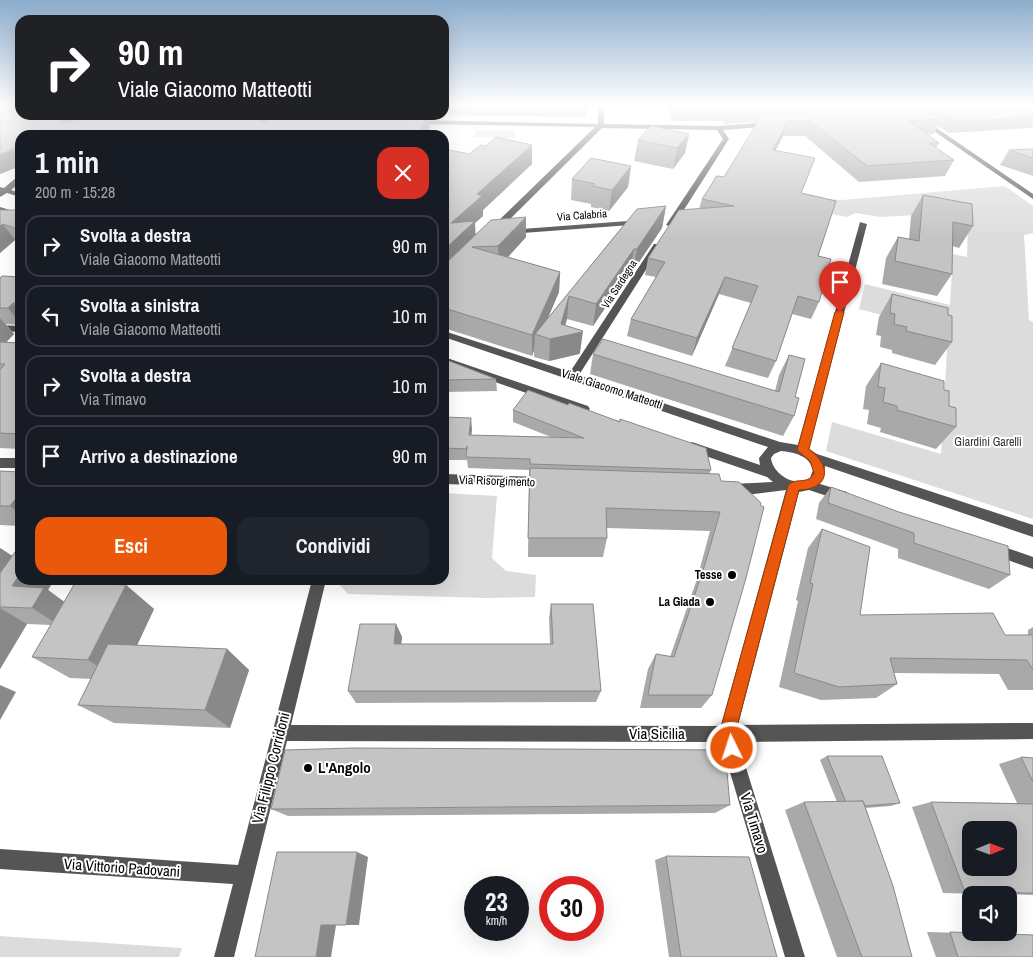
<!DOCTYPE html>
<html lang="it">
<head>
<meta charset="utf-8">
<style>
	:root { --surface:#171b24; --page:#20242c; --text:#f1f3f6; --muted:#9ea1a6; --line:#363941; --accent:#ea580c }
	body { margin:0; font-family:"Archivo Narrow",sans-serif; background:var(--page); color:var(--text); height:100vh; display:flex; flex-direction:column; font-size:19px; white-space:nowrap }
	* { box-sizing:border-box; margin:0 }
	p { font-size:16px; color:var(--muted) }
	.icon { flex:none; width:28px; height:28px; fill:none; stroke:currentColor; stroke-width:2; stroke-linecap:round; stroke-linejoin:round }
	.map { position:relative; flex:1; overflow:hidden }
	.panel { position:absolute; left:15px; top:130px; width:434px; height:455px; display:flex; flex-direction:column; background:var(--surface); border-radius:15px; box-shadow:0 5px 20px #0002 }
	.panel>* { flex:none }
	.top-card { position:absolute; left:15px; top:15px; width:434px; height:105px; border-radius:15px; box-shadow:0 5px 20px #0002; background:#202124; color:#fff; overflow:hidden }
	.needle { width:32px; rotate:89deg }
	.buttons { position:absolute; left:962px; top:821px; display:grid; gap:10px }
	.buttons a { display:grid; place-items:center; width:55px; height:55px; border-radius:10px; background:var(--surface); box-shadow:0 5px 20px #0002; font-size:25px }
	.speed { position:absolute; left:464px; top:876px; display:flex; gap:10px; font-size:25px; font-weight:700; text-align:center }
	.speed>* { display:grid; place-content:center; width:65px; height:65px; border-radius:50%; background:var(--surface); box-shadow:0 5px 20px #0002; line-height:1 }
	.speed small { font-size:12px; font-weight:400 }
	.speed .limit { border:8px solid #d22; background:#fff; color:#111 }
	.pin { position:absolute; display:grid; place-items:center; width:42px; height:42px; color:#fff; margin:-51px -21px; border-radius:50% 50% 50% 0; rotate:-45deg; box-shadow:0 0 5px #0007 }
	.pin .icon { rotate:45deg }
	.me { position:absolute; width:55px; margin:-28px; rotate:356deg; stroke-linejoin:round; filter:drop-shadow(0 0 4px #0008) }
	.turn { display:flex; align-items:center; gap:18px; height:105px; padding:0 20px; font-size:22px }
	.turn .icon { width:65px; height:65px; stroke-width:2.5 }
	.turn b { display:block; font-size:35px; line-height:42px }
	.round { display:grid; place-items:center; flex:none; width:52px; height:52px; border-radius:15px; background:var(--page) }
	.head { display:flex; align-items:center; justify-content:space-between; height:85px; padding:0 20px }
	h1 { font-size:30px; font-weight:700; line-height:38px }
	.primary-button { display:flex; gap:10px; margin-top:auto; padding:10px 20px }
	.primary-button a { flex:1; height:58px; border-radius:15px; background:var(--accent); color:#fff; font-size:20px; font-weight:700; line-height:58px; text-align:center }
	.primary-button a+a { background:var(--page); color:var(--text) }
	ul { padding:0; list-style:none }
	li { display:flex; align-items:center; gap:15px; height:62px; margin:0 10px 8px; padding:0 10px; border:2px solid var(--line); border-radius:15px }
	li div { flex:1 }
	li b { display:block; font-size:19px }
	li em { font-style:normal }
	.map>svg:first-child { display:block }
	.green { fill:#dcdcdc }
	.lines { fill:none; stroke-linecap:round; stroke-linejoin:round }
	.minor { fill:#555; fill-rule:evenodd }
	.wall { fill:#a9a9a9 }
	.shaded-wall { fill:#898989 }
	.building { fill:#c4c4c4; stroke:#898989; fill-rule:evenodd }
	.route { fill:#ea580c; stroke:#983908 }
	.poi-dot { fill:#000; stroke:#fff; stroke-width:2 }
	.labels { text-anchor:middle; stroke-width:4; stroke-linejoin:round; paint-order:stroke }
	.far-street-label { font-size:11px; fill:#000; stroke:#fff }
	.street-label { font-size:12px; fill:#000; stroke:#fff }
	.park-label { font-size:12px; fill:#333; stroke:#fff }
	.poi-label { font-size:12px; font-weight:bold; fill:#000; stroke:#fff; text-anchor:end }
	.near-street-label { font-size:15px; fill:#000; stroke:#fff }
	.near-poi-label { font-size:15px; font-weight:bold; fill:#000; stroke:#fff; text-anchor:start }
</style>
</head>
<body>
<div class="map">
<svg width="1033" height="957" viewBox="0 0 1033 957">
	<rect width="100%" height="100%" fill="#fff"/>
	<!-- green -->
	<g class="green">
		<polygon points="476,130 515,131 515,138 474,137"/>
		<polygon points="715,175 826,199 842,200 1005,186 1033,206 1033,233 1024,235 1029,320 1033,322 1033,519 826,451 832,422 941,454 948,333 859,309 865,284 950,305 953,254 967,257 968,222 933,214 880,217 856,213 846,217 710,187"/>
		<polygon points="444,493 497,496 492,558 506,571 536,575 535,597 486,598 348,594 338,583 339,580 444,580"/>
		<polygon points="0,936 182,948 179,957 0,957"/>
	</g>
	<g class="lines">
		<!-- minor -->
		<g class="minor">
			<polygon points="598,105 604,105 604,124 719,126 772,122 775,124 772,126 723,130 729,139 673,227 666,225 723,139 717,130 602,128 497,232 491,232 491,228 595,127 412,124 409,122 412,120 598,124"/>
			<polygon points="896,105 903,105 1033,194 1033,199"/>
			<polygon points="17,177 20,177 20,183 11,190 20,193 20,197 7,193 0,197 0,187 4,188"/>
			<polygon points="0,207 20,213 20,218 0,212"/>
			<polygon points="641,220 644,220 644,224 509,234 505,232 509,230"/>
			<path d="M860,222L867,224L809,449L817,454L1033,525V537L825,466L824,477L820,484L847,492L848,496L847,500L842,501L809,490L799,492L738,725L1033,723V739L738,742L805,957H785L721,742L287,741L234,957H214L233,884L0,869V849L238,865L312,580H326L291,725L721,726L786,490L754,494L727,493L725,489L727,485L731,484L773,482L767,477L688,450L686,447L692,442L760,465L759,458L768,447L444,337V331L570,372L654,244H660L661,246L579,375L780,442L798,445ZM781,451C794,452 810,456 813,470L810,478C796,488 773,475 771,458L774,454Z"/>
			<polygon points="0,325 20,326 20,332 0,331"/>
			<polygon points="444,357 588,406 590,409 584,413 580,412 444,364"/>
			<rect x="0" y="458" width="20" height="10"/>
			<polygon points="444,474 546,477 550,478 552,482 550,486 546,487 444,484"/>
			<polygon points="993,543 1033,557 1033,569 988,553 986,549 988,545"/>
		</g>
	</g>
	<!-- wall -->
	<g class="wall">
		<polygon points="0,105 20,115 434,115 432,119 429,119 430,126 426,135 20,135 20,166 0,174"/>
		<polygon points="444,105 587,105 586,117 444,115"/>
		<polygon points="667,105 896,105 926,109 927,105 1017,105 1033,114 1033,125 1031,128 949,133 938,126 934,134 927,135 939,143 936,148 954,160 945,176 859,182 805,136 783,136 775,151 801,193 818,256 819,302 811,319 792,314 776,361 768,378 725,366 751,303 719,294 692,356 627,336 631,319 656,277 645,275 648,258 699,209 702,199 724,177 758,122 725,124 722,121 672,121"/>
		<polygon points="689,134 685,153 673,169 634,161 638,140"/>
		<polygon points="444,149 469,154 532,164 483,210 483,216 475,223 475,234 526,237 508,257 560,272 559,292 548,318 637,209 666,206 662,228 633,271 630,271 593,326 567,319 565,325 580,353 579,354 549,361 534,357 534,350 532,356 444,328"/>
		<polygon points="1033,149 1033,176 1000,165 1009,150"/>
		<polygon points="631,166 628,187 609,211 591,207 591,204 571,200 572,179"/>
		<polygon points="923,195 973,226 959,248 952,246 952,274 937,296 882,284 886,258 898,237 909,239 911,216"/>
		<polygon points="0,210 20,210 20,242 15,240 0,253"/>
		<polygon points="20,277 20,325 6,324 14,334 6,342 20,343 20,449 0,448 0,278"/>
		<polygon points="892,294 948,315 952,342 935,365 892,353 892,350 880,347 881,336 876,335 879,317"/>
		<polygon points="593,354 775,391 779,375 789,355 795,397 794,416 783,436 590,374"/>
		<polygon points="444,359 496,379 497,391 444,392"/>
		<polygon points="881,363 944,390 956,427 936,449 880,432 881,428 867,424 869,410 863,409 866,386"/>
		<polygon points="568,405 619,421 620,419 711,470 709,474 721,481 739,482 712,695 701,708 640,708 648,669 656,654 670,657 697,579 710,531 607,528 607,538 603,557 528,557 529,470 468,468 467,460 444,460 444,417 472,429 471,435 551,437 513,422 513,410"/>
		<polygon points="0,471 20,472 20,526 0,525"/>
		<polygon points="831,487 1010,575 989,589 898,558 898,549 816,519 819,503"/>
		<polygon points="822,529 860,615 1005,635 1028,635 1028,630 1033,627 1033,690 1008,690 999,674 894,673 897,684 876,698 821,700 779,687 798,601 796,600 808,548"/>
		<polygon points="0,548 12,556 20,580 54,580 48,590 64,602 126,585 154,609 137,645 227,649 249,670 230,728 114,723 78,705 91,679 70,678 32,657 51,625 27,624 0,669"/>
		<polygon points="250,580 297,580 297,582 251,582"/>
		<polygon points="551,604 601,691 596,702 356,703 348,691 396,624 402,637 401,644 550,644 549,618"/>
		<polygon points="827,756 900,803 891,806 866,808 912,957 837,957 785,810 804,802 837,802 820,760"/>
		<polygon points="1021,757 1033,758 1033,895 943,893 912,807 931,802 1017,803 999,764"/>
		<polygon points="730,805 715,813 288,816 271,809"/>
		<polygon points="666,856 777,957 669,957 655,860"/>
		<polygon points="927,932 1033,935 1033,957 936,957"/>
	</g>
	<!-- shaded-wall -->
	<g class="shaded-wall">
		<polygon points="68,115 93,115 71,135 62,122 63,119"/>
		<polygon points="261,115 275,115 263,134 258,119"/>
		<polygon points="427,115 428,115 430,126 426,135 419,135"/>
		<polygon points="788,121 783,136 767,166 773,150"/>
		<polygon points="689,134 685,153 673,169 677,148"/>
		<polygon points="532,145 532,164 483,210 483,216 475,223 476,241 444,273 444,250 451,223 477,194"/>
		<polygon points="13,149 20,159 20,166 0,174 0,155"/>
		<polygon points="631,166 628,187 609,211 612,190"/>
		<polygon points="666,206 662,228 633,271 637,249"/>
		<polygon points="526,217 526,237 499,267 498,246"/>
		<polygon points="3,224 15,240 0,253 0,226"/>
		<polygon points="634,249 630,271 593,326 596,304"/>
		<polygon points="560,272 559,292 540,336 535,334 534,350 532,356 532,335"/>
		<polygon points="725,277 719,294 692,356 697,338"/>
		<polygon points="569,296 567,319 562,336 583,331 580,353 579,354 549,361 550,339 561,324"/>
		<polygon points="13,303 20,312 20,323 8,308"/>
		<polygon points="0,318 14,334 0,349"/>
		<polygon points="471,418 472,429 470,446 469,435"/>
		<polygon points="20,493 20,514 10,506"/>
		<polygon points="0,548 14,557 0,577"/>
		<polygon points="20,574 20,580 54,580 48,590 70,606 59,625 32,608 12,586"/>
		<polygon points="126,585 154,609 121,680 88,660"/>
		<polygon points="0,608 27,624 0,669"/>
		<polygon points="396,624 402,637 400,657 394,644"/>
		<polygon points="227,649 249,670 230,728 205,710"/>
		<polygon points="0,685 16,692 0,720"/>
		<polygon points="357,852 368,857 359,925 346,925"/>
		<polygon points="321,925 336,925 331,957 316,957"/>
	</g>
	<!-- building -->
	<g class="building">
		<polygon points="0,105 20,105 20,115 68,115 63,119 62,122 72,122 81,115 261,115 258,119 259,122 267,122 274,115 427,115 419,135 352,133 351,135 20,135 20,148 18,149 13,149 0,155 0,114 4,113 0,113"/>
		<polygon points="487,105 587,105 587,107"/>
		<polygon points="728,105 754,105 729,107"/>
		<polygon points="903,105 920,105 942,119 909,121 939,143 929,143 954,160 867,166 810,121 788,121 773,150 815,158 801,193 836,201 818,256 831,259 819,302 798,296 776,361 732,348 758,286 725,277 697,338 631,319 665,262 648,258 679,210 734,206 702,199 717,176 724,177 762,115"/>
		<polygon points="929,105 1017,105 1033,114 1033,117 955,122"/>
		<polygon points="651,126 689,134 677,148 638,140"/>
		<polygon points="496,137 532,145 477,194 482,196 451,223 475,221 444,250 444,149 469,154 481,145 486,146"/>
		<polygon points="1033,149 1033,158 1009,150"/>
		<polygon points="591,158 631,166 612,190 593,186 595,184 572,179"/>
		<polygon points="923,195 972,204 973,226 953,222 952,274 895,261 898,237 919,241"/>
		<polygon points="666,206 637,249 634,249 596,304 569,296 561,324 583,331 582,332 550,339 535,334 637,209"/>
		<polygon points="0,210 20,210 20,230 3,224 0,226"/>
		<polygon points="526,217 498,246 472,247 560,272 532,335 444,308 444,263 446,263 491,220"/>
		<polygon points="2,276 20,277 20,303 13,303 8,308 0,308 0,278"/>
		<polygon points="892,294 948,308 948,315 952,316 952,342 906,331 907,327 894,324 895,314 890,313"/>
		<polygon points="603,339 779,392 789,355 805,359 795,397 799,398 794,416 593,354"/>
		<polygon points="0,342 20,343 20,434 0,433 0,370 5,364 0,364"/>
		<polygon points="444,359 496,379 444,380"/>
		<polygon points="881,363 944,381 944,390 949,391 949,406 956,408 956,427 897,410 897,406 883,402 885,388 878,387"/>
		<polygon points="528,390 568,405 569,403 620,422 620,419 706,448 711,470 530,464 530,459 466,457 467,446 467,449 444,448 444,417 471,418 469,435 584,438 513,410"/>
		<polygon points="530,468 719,474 721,481 739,482 761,503 760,505 764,507 746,578 712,695 648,695 656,654 674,657 706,561 720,512 606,508 607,538 528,538"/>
		<polygon points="0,471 20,472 20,493 10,506 0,506"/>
		<polygon points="831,487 899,512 1008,546 1010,575 914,543 914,533 828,503"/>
		<polygon points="822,529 870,547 860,615 993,613 1005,635 1033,635 1033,670 1027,660 890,658 897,684 839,687 794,673 813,584 810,583"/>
		<polygon points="20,545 20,574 12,586 44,588 32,608 0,607 0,573"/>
		<polygon points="75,583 126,585 88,660 32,657"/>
		<polygon points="551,604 593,604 601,691 348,691 360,624 396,624 394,644 553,644"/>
		<polygon points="108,644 227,649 205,710 78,705"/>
		<polygon points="353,748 725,750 730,805 271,809 285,750"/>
		<polygon points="827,756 882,756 900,803 865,806 863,801 846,802"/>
		<polygon points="1021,757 1033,758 1033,782"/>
		<polygon points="863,801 893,886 912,957 862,957 804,802"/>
		<path d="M931,802L1033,804V893L965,892ZM971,830H1009V868H971Z"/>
		<polygon points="277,852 357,852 346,925 321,925 316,957 255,957"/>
		<polygon points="666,856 749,857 777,957 681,957"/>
		<polygon points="950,932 1033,935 1033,957 958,957"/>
	</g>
	<!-- sky -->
	<linearGradient id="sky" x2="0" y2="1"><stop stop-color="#8cadcc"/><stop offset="0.44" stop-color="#fff"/><stop offset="1" stop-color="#fff" stop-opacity="0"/></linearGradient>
	<rect width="1033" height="239" fill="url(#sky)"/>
	<!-- route -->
	<path class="route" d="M840,309L844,312L809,449C832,466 830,489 799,490L735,734L739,748L737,754L732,756L726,754L719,734L788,486C795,476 808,486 814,473L810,461L797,450L835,312Z"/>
	<!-- markers -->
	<g class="poi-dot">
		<circle cx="732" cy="575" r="5"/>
		<circle cx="710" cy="602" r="5"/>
		<circle cx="308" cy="768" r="5"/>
	</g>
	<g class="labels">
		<!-- far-street labels -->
		<g class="far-street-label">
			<text transform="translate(582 215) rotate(-4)" y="4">Via Calabria</text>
			<text transform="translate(619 284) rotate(-57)" y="4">Via Sardegna</text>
		</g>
		<!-- street labels -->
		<g class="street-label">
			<text transform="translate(612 389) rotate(18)" y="4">Viale Giacomo Matteotti</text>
			<text transform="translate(497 481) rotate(2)" y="4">Via Risorgimento</text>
		</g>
		<!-- park labels -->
		<g class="park-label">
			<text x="988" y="446">Giardini Garelli</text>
		</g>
		<!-- poi labels -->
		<g class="poi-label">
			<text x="722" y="579">Tesse</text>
			<text x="700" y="606">La Giada</text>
		</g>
		<!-- near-street labels -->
		<g class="near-street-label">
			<text x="657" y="739">Via Sicilia</text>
			<text transform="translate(271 768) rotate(-76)" y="5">Via Filippo Corridoni</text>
			<text transform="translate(754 823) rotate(73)" y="5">Via Timavo</text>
			<text transform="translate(122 868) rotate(4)" y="5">Via Vittorio Padovani</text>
		</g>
		<!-- near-poi labels -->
		<g class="near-poi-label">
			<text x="318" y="773">L'Angolo</text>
		</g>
	</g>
</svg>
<div class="buttons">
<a><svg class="needle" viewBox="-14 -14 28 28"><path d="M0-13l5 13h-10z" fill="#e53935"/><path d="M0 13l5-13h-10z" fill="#9ea1a6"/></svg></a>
<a><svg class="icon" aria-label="sound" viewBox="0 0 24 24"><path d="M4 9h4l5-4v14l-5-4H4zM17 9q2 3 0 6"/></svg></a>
</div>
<div class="speed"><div>23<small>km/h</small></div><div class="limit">30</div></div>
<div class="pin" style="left:840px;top:312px;background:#d93025"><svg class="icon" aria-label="arrive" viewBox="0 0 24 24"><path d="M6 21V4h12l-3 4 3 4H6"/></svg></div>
<svg class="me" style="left:732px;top:748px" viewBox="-20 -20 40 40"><circle r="17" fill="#ea580c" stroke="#fff" stroke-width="3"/><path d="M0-11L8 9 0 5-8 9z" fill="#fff"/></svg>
<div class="top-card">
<div class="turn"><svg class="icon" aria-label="right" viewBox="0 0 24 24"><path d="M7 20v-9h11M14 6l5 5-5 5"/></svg><div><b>90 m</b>Viale Giacomo Matteotti</div></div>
</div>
<section class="panel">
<div class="head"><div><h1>1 min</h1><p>200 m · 15:28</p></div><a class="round" style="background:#d93025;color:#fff"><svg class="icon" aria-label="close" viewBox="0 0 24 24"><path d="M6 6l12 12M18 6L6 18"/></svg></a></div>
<ul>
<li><svg class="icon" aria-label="right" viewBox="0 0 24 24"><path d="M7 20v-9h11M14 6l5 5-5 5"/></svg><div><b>Svolta a destra</b><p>Viale Giacomo Matteotti</p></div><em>90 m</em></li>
<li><svg class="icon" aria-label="left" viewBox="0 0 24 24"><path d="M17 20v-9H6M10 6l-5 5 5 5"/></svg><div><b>Svolta a sinistra</b><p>Viale Giacomo Matteotti</p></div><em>10 m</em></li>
<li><svg class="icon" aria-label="right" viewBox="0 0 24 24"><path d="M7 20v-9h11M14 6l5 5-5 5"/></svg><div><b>Svolta a destra</b><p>Via Timavo</p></div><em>10 m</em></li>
<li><svg class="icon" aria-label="arrive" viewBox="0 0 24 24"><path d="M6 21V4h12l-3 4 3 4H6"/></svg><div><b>Arrivo a destinazione</b></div><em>90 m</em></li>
</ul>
<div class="primary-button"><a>Esci</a><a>Condividi</a></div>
</section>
</div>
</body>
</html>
